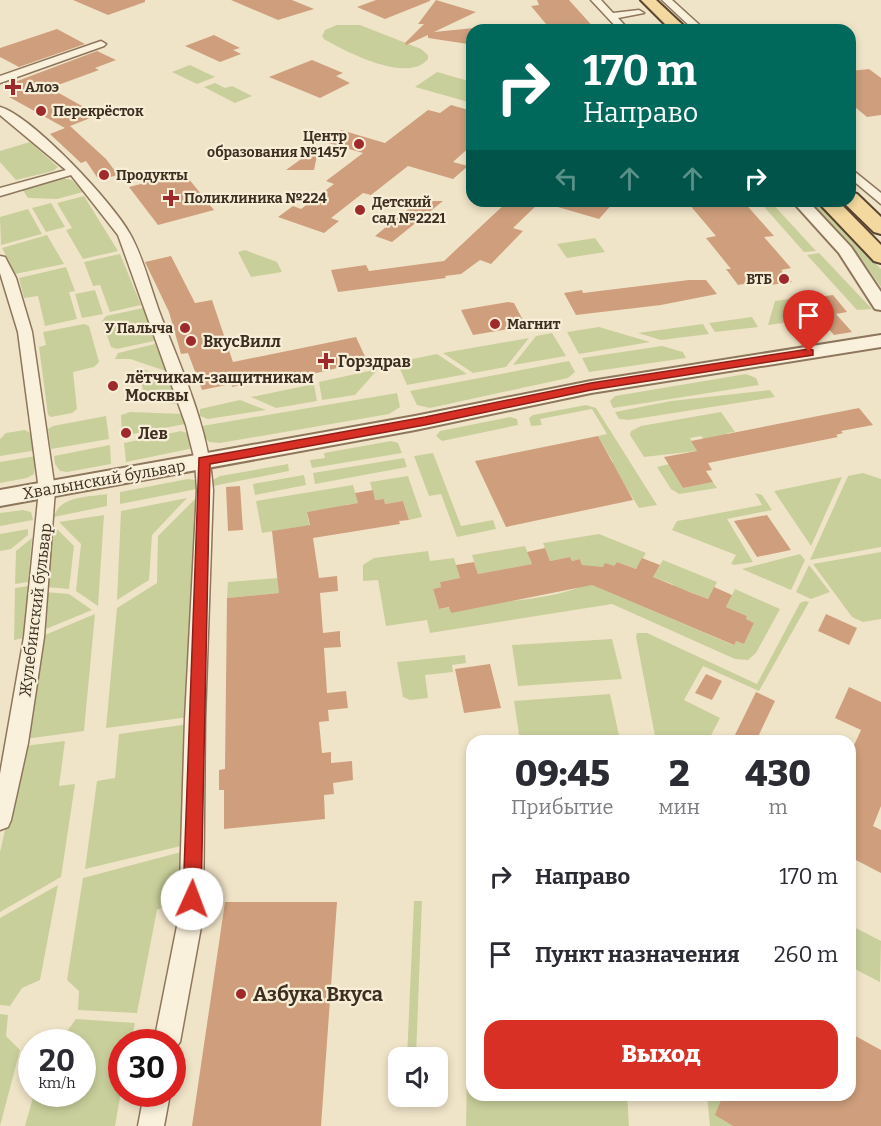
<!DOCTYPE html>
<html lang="ru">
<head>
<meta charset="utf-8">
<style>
	:root { --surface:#fff; --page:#f7f7f7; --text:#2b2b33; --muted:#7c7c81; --accent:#d93025 }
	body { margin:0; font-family:Bitter,serif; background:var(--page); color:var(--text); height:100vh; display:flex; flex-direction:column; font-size:22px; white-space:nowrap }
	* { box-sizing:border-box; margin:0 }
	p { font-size:20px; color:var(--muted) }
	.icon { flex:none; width:33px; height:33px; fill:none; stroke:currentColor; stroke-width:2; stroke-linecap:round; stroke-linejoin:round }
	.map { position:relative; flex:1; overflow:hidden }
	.sheet { position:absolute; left:466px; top:735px; width:390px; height:366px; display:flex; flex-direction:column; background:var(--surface); border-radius:18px; box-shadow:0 3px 9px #0003 }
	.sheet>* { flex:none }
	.top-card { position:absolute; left:466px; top:24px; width:390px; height:183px; border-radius:18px; box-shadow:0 3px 9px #0003; background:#00695c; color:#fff; overflow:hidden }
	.controls { position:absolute; left:388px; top:1047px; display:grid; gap:12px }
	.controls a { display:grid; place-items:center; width:60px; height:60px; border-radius:12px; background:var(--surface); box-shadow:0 3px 9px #0003; font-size:30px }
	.speed { position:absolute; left:18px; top:1029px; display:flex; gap:12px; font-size:30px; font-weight:700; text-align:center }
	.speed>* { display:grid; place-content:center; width:78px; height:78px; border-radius:50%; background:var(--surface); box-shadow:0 3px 9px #0003; line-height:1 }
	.speed small { font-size:15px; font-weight:400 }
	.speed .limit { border:9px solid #d22; background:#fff; color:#111 }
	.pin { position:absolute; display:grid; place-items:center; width:51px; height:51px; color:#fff; margin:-62px -26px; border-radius:50% 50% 50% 0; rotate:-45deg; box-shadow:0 0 6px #0007 }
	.pin .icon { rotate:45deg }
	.me { position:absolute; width:66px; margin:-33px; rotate:2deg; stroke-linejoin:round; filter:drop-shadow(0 0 4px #0008) }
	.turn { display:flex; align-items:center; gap:21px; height:126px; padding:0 18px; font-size:27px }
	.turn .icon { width:78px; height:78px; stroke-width:2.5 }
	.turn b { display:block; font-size:42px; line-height:51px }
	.lanes { display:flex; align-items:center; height:57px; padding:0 18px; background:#0003; justify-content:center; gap:30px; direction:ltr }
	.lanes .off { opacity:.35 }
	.eta { display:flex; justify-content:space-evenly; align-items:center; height:102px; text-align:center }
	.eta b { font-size:36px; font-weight:800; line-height:42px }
	.primary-button { display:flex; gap:12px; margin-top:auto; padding:12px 18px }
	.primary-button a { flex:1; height:69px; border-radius:18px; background:var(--accent); color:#fff; font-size:24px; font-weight:800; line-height:69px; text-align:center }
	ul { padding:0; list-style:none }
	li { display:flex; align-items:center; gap:18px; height:78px; padding:0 18px }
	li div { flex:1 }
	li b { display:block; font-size:22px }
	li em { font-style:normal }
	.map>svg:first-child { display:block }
	.green { fill:#c9cf9b }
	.building { fill:#cf9f7d }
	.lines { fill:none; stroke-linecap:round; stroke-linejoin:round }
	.minor-casing { stroke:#8d765c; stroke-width:3 }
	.tertiary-casing { stroke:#8d765c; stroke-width:4 }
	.primary-casing { stroke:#5b4430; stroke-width:4 }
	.minor { fill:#faf1dc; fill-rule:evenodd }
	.tertiary { fill:#faf1dc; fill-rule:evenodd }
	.primary { fill:#f3d9a0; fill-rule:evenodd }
	.route { fill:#d93025; stroke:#8d1f18; stroke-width:1.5 }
	.poi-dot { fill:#9e2a2b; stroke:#f7eed8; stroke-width:2 }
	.labels { text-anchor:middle; stroke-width:4.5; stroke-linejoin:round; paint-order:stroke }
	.far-poi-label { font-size:14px; font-weight:bold; fill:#3d2e20; stroke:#f7eed8; text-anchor:start }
	.poi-label { font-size:16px; font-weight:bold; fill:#3d2e20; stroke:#f7eed8; text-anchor:start }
	.street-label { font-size:16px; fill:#3d2e20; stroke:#f7eed8 }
	.near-poi-label { font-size:20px; font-weight:bold; fill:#3d2e20; stroke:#f7eed8; text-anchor:start }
</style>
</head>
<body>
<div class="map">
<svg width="881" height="1126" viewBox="0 0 881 1126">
	<rect width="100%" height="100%" fill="#f0e4c8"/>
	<!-- green -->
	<g class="green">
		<path d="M337,25H360L421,49L428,55V59C408,84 346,52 324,39L322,36L325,30Z"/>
		<polygon points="190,65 215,77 197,84 172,72"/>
		<polygon points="437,72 472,82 472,103 415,87"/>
		<polygon points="215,83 225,88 232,86 252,96 235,103 204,87"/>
		<polygon points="30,142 58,167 53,171 16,180 0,162 0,151"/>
		<polygon points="61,178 72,180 83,192 57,199 28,198 22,189"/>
		<polygon points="84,196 118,251 83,259 66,230 72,228 57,203"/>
		<polygon points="759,201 770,201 816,251 804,252"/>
		<polygon points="810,201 816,201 881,269 881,287 851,244"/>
		<polygon points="51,203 65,227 46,232 32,208"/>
		<polygon points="28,209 42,234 1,245 0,217"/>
		<polygon points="47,235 64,264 15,274 2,248"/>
		<polygon points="595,238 605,252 567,258 557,244"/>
		<polygon points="245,250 277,262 282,272 251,277 238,252"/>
		<polygon points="819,253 872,309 857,310 807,255"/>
		<polygon points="120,254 141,305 110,312 100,285 93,286 84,262"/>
		<polygon points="66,267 75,291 69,292 77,319 45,326 38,296 24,298 19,278"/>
		<polygon points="95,290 103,314 82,318 75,294"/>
		<polygon points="789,299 805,320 768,325 775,301"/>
		<polygon points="143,308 154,341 117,349 111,347 102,321 106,316"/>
		<polygon points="752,317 758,327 715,332 709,323"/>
		<polygon points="84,324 89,326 99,362 94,367 73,372 77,409 72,413 51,417 48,415 39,347 46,345 43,332"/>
		<polygon points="703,324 709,334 661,340 638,333"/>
		<polygon points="599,327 650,342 579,354 567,332"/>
		<polygon points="552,333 566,356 513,365 536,336"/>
		<polygon points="529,338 506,367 473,373 443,353"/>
		<polygon points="155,344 166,371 130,359 115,359 118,353"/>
		<polygon points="662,346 683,352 686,358 589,372 582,358"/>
		<polygon points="437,354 467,374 407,385 397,362"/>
		<polygon points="569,361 575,372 568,378 430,408 417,405 410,391"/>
		<polygon points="140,368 169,378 177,404 144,401"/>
		<polygon points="378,369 355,395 322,400 319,382"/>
		<polygon points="746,374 756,378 759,385 613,408 610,401 615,396"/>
		<polygon points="314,384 317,401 276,408 251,397"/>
		<polygon points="770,390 775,397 629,420 619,419 615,412 671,401"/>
		<polygon points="397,393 400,407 389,414 220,443 209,442 204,437 202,426"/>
		<polygon points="240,400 266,410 208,419 200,416 200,409"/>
		<polygon points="586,405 596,408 657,505 639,508 617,473 606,464 613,462 598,436 607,434 592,409 540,419 542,425 531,426 529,418 533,415"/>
		<polygon points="130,412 184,414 185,424 122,436 121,415"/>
		<polygon points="721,412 735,432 727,433 728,436 705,441 701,436 690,438 697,451 644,457 630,435 631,431 641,426"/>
		<polygon points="106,416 109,439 51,449 48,429 53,426"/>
		<polygon points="510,417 517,419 518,425 442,441 436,436 440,431"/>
		<polygon points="25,430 36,436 38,450 0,456 0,439 6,433"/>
		<polygon points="181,431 193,435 192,448 189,449 126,462 124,443"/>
		<polygon points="391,441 398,443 402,453 312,468 310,460 325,458 324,453"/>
		<polygon points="110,445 111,464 67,472 60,471 55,464 54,456"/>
		<polygon points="433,453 461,526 493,520 496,529 457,537 441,494 429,496 414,456"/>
		<polygon points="36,456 34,474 27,478 0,483 0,462"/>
		<polygon points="404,458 407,467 315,484 313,473"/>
		<polygon points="288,464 289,471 213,486 213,480 220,476"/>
		<polygon points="669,464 683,488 713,482 717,488 679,494 671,489 657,467"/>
		<polygon points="863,473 881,479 881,547 810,560 848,476"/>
		<polygon points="304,475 306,485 255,495 253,484"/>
		<polygon points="408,476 422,517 409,520 403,501 385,504 384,499 375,500 370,482"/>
		<polygon points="842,477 811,546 774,491"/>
		<polygon points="188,479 195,480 197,489 120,504 120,492"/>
		<polygon points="353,485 358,503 346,505 347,510 319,514 318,510 307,512 310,529 305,526 262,533 256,501"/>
		<polygon points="755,493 762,495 772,510 727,519 753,562 734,565 731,564 736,555 672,530 677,521 762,505"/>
		<path d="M107,494V506L54,517C59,496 89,497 107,494Z"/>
		<polygon points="187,498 152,535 149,580 117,600 121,511"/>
		<polygon points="196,498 189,717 106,728 117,608 157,583 158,536"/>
		<polygon points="23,510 31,512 33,520 0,526 0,513"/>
		<polygon points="104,515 98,606 76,591 81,544 59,522"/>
		<polygon points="53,525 74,546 69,589 46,587"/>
		<polygon points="28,529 28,535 11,549 0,551 0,534"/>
		<polygon points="599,534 646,553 636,569 617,562 614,566 602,569 583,567 580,559 572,561 570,557 550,561 543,543"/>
		<polygon points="32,538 28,582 15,584 16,551"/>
		<polygon points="525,546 532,564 478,574 472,555"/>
		<path d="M428,551L430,561L454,558L460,578L440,582L441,587L433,589L439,609C484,601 556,603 595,580L602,589L733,645L736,641L744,644L754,623L746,619L747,616L726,607L735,589L780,609L756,653L748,660L735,659L612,604L430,633L427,620L386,626L378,580L363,581V565L374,558Z"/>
		<polygon points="881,552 881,619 863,622 852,617 813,564"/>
		<polygon points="800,554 805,560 791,590 742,569"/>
		<polygon points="663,560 717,582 708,599 688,591 685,596 672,584 653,577"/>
		<polygon points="809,565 830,592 811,599 796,592"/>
		<polygon points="278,578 279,593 227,598 228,582"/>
		<polygon points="28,586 24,638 14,640 15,588"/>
		<polygon points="45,592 69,594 92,610 41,631"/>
		<polygon points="805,601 809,602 759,691 703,666 684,700 720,718 708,741 656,741 636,637 637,633 647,633 757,684 800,603"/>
		<polygon points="95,614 84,731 25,739 40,637"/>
		<polygon points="612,639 622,679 518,686 512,645"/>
		<polygon points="465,655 466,663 452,665 453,672 425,675 428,698 410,700 403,697 397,662"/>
		<polygon points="610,694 620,740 520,741 514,701"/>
		<polygon points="189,724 185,845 85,869 97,781 115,778 119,734"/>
		<polygon points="65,741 59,786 75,784 61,877 0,912 0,852 24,746"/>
		<polygon points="472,834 472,1095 627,1095 629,1126 466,1126"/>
		<polygon points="185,851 183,898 157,910 137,1013 78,1010 79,991 67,980 83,878"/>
		<polygon points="58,885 40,980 22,988 10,1006 0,1005 0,918"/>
		<polygon points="414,901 422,901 416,1057 407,1058"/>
		<polygon points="850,925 881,941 880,982 851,967"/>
		<polygon points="0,1014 8,1015 6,1036 20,1050 0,1126"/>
		<polygon points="76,1019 135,1023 131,1042 122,1042 121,1092 115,1126 25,1126 34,1094 82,1094 82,1042 59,1042"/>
		<polygon points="707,1095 723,1095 716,1115 733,1126 710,1126"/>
	</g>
	<!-- building -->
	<g class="building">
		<polygon points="73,0 145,0 145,2 108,15"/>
		<polygon points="231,0 292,0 314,9 278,20"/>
		<polygon points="376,0 430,0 430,1 385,19 357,7"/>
		<polygon points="436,0 476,12 434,32 484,27 472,30 472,39 468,44 428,38 428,35 406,45 405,43 424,24 418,24"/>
		<polygon points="537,0 569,0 596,30 551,30 531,6 539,5"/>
		<polygon points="57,29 85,44 19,67 0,57 0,48"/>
		<polygon points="214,35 240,48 233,50 241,54 220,62 185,46"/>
		<polygon points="97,51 116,60 95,68 99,70 50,88 98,115 70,126 106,159 118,175 99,180 86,161 81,163 50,134 65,128 9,97 15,93 4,86"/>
		<polygon points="312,60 343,73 336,76 350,83 320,98 269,77"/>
		<polygon points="869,69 881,78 881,115 867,117 850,103 850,71"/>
		<polygon points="451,105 472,111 472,145 453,162 468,166 453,179 408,166 371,195 363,193 331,218 339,221 324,233 278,217 293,206 301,209 334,184 326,181 363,153 325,142 341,130 385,143 428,110 440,113"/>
		<polygon points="319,146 314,170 286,170"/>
		<polygon points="184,173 214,210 158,225 129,187"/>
		<polygon points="418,201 443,201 392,242 375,236"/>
		<polygon points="508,201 541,201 513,228 523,231 491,264 480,260 461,274 445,276 446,278 338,292 331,270 366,265 369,271 444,261"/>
		<polygon points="552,201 615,201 599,219 551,205"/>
		<polygon points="703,201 743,201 774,236 764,237 791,268 781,270 792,282 770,285 766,280 738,285 726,269 731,269 706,238 716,236 688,203"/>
		<polygon points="171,256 195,303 212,300 233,362 356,337 367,361 287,380 285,376 232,387 231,384 202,390 188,353 181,354 169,312 145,262"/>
		<polygon points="689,280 706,280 717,294 661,305 576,315 564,293 582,290 583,293"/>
		<polygon points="833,295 847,312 836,314 852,332 834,335 804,299"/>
		<polygon points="508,302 514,303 526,326 473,335 461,310"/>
		<polygon points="859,408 873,425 841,431 843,433 836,435 838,437 708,463 712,470 706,471 713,482 683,488 664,457 697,451 691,441"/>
		<polygon points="598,436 633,500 506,527 475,461"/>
		<polygon points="240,486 243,530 228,531 226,487"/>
		<polygon points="373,490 375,500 384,499 385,504 403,501 409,520 399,521 400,524 313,538 319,578 337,576 338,591 320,593 323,633 340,631 340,639 341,647 324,648 327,693 346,691 348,708 328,710 329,721 319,722 322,753 331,752 331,763 352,761 353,780 333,783 334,794 324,795 325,819 224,829 224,790 219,790 219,770 225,769 227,598 279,593 272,531 310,525 307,512 358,503 355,493"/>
		<polygon points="767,515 791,550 757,557 734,521"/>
		<polygon points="545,548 550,561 570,557 572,561 580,559 582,565 603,567 605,563 614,566 617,562 636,569 642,558 660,565 653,577 687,591 708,599 714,587 732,595 726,607 747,616 746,619 754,623 744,644 736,641 734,645 592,585 451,613 449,607 439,609 433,589 441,587 440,582 460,578 456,565 474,562 478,574 532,564 527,552"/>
		<polygon points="826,614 857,628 849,645 818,631"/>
		<polygon points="490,664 501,708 464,713 455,669"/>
		<polygon points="706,674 722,681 712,700 695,693"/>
		<polygon points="849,687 881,702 881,806 873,826 881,830 881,873 850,857 850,754 861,730 835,718"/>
		<polygon points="756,692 775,701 756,741 732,741"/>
		<polygon points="225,902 337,902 321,1126 192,1126"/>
		<polygon points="850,1033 881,1050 881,1126 733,1126 715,1115 723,1095 850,1095"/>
	</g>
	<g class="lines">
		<!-- minor casing -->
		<g class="minor-casing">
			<g id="minor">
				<polygon points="591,0 601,0 613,13 639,10 644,13 618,18 629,30 619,30"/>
				<polygon points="662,0 672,0 705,30 694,30"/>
				<polygon points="101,41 106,44 104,46 0,83 0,76"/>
				<path d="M0,107C32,116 114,204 130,234C143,257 150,286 159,311C181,369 209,427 213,490L205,719L203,916L180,1042L172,1052V1042H154L179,916L185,719L197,490L195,461L186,425L118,235L71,175L0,196V188L66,170L0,115Z"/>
				<polygon points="850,168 881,193 881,204 850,178"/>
				<polygon points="0,256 5,257 16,278 32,332 55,490 44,637 28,743 11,820 8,827 0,830 0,774 24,637 39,490 18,332 0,273"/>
				<polygon points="144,1094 170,1094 164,1126 138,1126"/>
			</g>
		</g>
		<!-- tertiary casing -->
		<g class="tertiary-casing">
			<g id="tertiary">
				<polygon points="792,201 808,201 851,247 881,292 881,310 875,309 839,253"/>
				<polygon points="881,335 881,347 591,393 415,430 0,506 0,490 415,416 591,381"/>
			</g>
		</g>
		<!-- primary casing -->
		<g class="primary-casing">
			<g id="primary">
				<polygon points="641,0 656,0 688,30 671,30"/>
				<polygon points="850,192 857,194 881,217 881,234 874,232 843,202 850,201"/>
				<polygon points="817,201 838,201 881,245 881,263 874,261"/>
			</g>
		</g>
		<!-- minor -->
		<use href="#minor" class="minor"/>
		<!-- tertiary -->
		<use href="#tertiary" class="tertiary"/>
		<!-- primary -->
		<use href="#primary" class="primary"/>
	</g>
	<!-- route -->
	<polygon class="route" points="809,349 813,350 813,355 591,390 425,425 210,464 201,899 198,905 192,908 185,905 183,899 199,458 425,417 591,383"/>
	<!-- markers -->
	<g class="poi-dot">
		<path d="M10 78h6v6h6v6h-6v6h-6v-6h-6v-6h6z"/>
		<circle cx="41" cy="111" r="6"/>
		<circle cx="359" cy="144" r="6"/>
		<circle cx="104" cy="175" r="6"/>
		<path d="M168 189h6v6h6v6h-6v6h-6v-6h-6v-6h6z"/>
		<circle cx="360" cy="210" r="6"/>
		<circle cx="784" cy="279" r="6"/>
		<circle cx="495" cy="324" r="6"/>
		<circle cx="185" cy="328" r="6"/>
		<circle cx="191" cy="341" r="6"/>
		<path d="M323 352h6v6h6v6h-6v6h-6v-6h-6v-6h6z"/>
		<circle cx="113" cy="386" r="6"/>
		<circle cx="126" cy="433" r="6"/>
		<circle cx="241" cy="994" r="6"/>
	</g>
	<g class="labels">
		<!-- far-poi labels -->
		<g class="far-poi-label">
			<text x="25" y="92">Алоэ</text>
			<text x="53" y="116">Перекрёсток</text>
			<text x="347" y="141" text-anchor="end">Центр<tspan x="347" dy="16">образования №1457</tspan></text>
			<text x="116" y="180">Продукты</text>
			<text x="184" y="203">Поликлиника №224</text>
			<text x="372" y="207">Детский<tspan x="372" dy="16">сад №2221</tspan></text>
			<text x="772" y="284" text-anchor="end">ВТБ</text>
			<text x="507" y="329">Магнит</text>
			<text x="173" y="333" text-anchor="end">У Палыча</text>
		</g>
		<!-- poi labels -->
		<g class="poi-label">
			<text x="203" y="347">ВкусВилл</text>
			<text x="338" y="367">Горздрав</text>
			<text x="125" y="383">лётчикам-защитникам<tspan x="125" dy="18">Москвы</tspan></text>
			<text x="138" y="439">Лев</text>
		</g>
		<!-- street labels -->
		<g class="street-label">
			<text transform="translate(104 479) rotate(-10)" y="6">Хвалынский бульвар</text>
			<text transform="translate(35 610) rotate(-83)" y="6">Жулебинский бульвар</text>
		</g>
		<!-- near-poi labels -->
		<g class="near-poi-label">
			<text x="253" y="1001">Азбука Вкуса</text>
		</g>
	</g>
</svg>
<div class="controls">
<a><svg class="icon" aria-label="sound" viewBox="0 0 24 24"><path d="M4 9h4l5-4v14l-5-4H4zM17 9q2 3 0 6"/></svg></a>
</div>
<div class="speed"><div>20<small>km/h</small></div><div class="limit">30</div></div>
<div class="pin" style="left:809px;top:352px;background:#d93025"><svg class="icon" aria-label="arrive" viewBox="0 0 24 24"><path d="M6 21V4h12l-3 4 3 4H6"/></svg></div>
<svg class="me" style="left:192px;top:899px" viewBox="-20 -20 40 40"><circle r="19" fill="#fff"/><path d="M0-13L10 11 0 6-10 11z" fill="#d93025"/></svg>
<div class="top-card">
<div class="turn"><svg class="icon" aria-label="right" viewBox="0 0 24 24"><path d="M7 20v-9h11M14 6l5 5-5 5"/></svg><div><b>170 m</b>Направо</div></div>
<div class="lanes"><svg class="icon off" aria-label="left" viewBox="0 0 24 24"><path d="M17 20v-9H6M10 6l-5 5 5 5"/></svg><svg class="icon off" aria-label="ahead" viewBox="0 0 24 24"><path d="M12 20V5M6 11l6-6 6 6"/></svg><svg class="icon off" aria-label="ahead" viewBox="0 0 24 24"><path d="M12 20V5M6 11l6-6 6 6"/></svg><svg class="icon" aria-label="right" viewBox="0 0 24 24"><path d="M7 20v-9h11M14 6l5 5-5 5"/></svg></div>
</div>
<section class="sheet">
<div class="eta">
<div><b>09:45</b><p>Прибытие</p></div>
<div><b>2</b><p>мин</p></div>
<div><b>430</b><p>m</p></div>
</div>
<ul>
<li><svg class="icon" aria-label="right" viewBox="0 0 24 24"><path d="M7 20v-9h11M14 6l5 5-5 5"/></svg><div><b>Направо</b></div><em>170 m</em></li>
<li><svg class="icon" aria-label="arrive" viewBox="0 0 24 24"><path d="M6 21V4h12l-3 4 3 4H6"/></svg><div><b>Пункт назначения</b></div><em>260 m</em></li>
</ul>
<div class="primary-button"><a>Выход</a></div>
</section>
</div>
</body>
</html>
